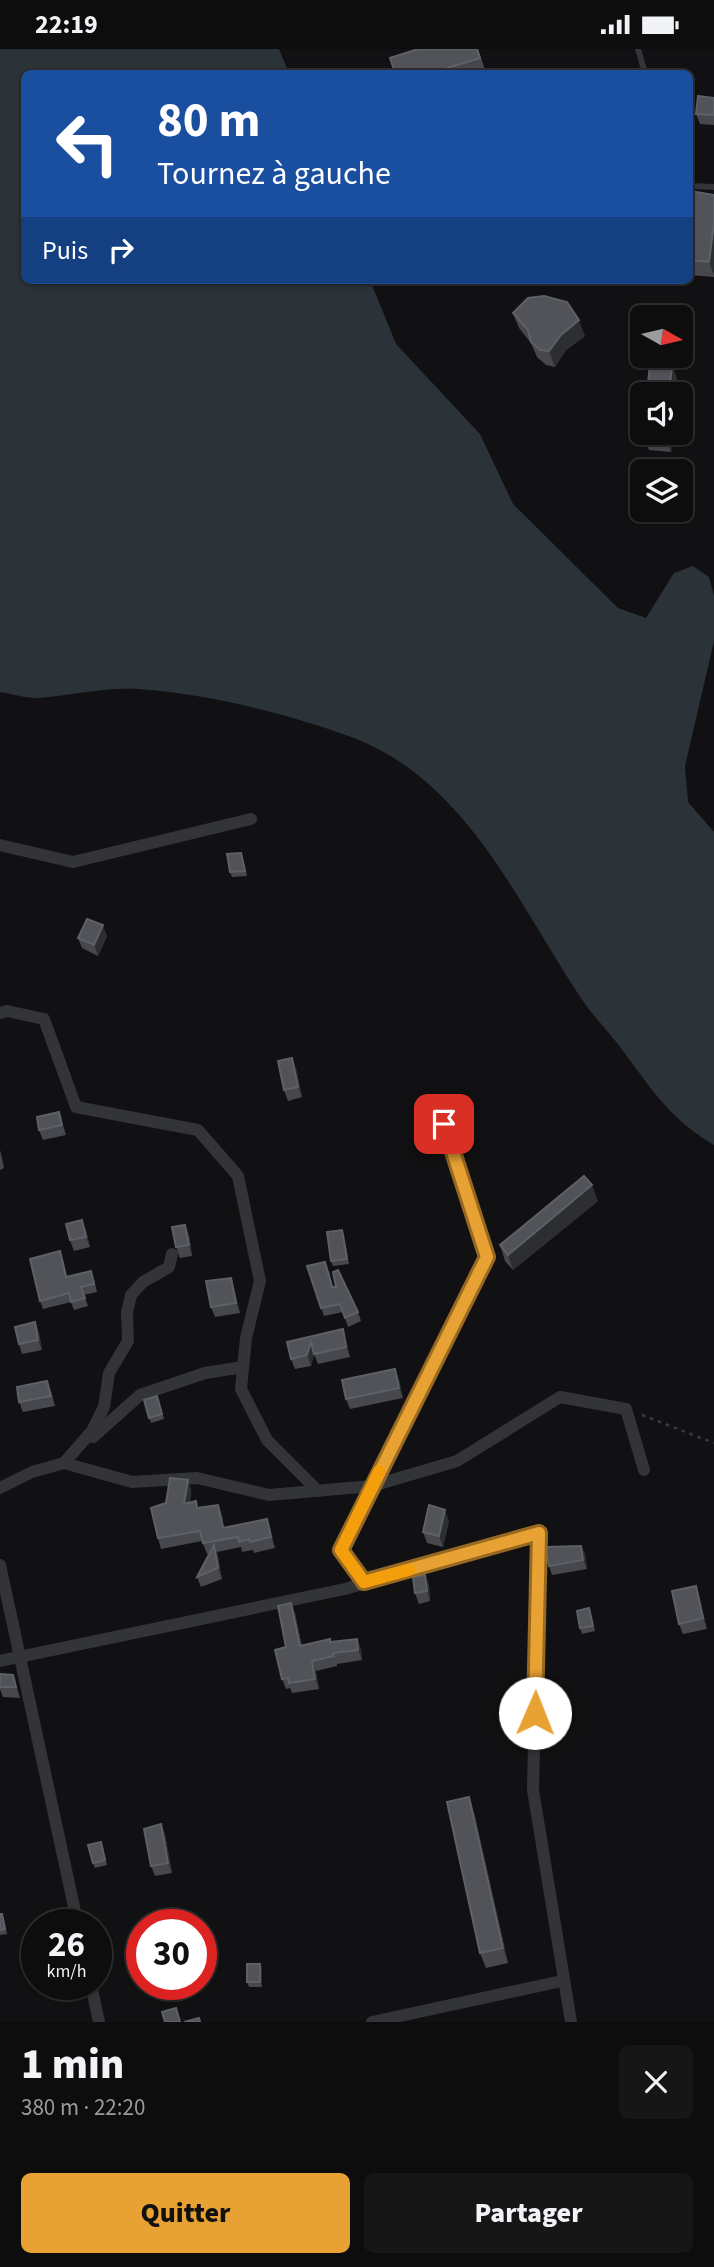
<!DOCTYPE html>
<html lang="fr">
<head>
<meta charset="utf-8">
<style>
	:root { --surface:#0d0d0e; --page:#161617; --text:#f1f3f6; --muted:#9a9c9e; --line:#2d2d2e; --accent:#e8a234 }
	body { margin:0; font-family:"Source Sans 3",sans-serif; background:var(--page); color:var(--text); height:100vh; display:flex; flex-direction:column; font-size:26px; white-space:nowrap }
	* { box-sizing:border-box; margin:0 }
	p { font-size:23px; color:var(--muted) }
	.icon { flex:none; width:38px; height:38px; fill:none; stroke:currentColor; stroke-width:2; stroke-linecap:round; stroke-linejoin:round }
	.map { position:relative; height:1973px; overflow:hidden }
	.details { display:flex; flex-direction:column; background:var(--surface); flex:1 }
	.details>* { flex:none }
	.hud { position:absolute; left:21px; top:21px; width:672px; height:214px; border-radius:10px; box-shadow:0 2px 5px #0004,0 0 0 2px var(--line); background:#1a4fa0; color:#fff; overflow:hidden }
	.needle { width:46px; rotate:98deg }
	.tools { position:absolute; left:630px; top:256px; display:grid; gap:14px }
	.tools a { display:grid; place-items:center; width:63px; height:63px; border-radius:10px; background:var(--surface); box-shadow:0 2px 5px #0004,0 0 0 2px var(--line); font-size:35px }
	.speed { position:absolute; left:21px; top:1860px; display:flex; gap:14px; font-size:35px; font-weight:700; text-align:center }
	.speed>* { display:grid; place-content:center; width:91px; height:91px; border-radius:50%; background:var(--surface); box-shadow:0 2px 5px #0004,0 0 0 2px var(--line); line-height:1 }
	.speed small { font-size:18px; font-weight:400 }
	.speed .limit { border:10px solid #d22; background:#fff; color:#111 }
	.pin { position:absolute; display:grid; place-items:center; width:60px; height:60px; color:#fff; margin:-30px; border-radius:14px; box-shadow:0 4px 10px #0006 }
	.me { position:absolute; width:77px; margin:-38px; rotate:1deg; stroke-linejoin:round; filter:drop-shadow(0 0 5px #0008) }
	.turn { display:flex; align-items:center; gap:24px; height:147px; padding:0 21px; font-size:32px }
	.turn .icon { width:91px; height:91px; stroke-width:2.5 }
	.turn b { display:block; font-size:49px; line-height:60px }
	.then { display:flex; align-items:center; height:66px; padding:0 21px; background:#0003; gap:14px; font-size:26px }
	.round { display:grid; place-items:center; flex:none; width:74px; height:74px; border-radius:10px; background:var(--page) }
	.overview { display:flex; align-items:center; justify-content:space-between; height:119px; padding:0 21px }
	h1 { font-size:42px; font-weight:800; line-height:52px }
	.action { display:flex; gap:14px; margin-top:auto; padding:14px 21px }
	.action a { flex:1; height:80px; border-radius:10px; background:var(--accent); color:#111; font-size:28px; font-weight:800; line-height:80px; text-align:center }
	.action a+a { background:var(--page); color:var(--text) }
	.status { display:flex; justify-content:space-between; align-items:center; height:49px; padding:0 35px; background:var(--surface); direction:ltr }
	.status svg { height:19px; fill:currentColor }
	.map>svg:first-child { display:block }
	.water { fill:#2b3238 }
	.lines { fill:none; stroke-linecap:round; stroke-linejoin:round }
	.path { stroke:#393b3e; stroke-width:2.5; stroke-dasharray:3.5 5; stroke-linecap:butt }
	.lane { stroke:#333438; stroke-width:6 }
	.street { stroke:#333438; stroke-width:12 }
	.wall { fill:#47484e }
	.shaded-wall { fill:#2d2e32 }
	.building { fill:#515359; stroke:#5e6067; stroke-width:2 }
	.route-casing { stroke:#976922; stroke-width:18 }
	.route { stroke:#e8a234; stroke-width:12 }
	.slow { stroke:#f59e0b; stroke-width:12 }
</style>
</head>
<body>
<div class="status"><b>22:19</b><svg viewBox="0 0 49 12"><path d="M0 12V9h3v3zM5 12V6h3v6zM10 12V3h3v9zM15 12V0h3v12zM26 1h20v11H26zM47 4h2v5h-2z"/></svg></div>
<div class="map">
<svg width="714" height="1973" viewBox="0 0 714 1973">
	<rect width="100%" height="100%" fill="#111113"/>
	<!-- water -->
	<path class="water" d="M0,0H279L289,24H24V231H370L396,295L480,385L513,455L618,559L646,569L674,524L693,517L709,528L714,547V592L685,717L688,753L714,783V1096C673,1072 654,1044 626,1006C613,987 596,971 583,952C519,857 468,733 354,689C290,665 205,644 137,640C103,638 70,647 37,649C25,649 12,645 0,643Z"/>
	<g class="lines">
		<!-- path -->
		<polyline class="path" points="642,1366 714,1394"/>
		<!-- lane -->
		<g class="lane">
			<polyline points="638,0 645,24"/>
			<polyline points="690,137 714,138"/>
		</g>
		<!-- street -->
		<g class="street">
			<polyline points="0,796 73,813 251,770"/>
			<polyline points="0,964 7,962 44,970 76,1058 198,1081 238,1127 260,1232 246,1289 241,1340 267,1391 318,1442"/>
			<polyline points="93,1388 140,1346 205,1324 243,1318"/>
			<polyline points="64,1414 92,1382 104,1358 109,1324 128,1292 127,1263 131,1246 143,1233 169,1218 172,1205"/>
			<polyline points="0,1439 32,1423 64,1414 132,1433 197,1429 269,1446 372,1437 457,1412 560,1348 626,1360 644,1421"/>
			<polyline points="0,1516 78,1876"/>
			<polyline points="364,1533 342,1501 412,1353 487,1208 444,1075"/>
			<polyline points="0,1612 345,1540 539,1484 533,1741 571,1973"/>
			<polyline points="91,1936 99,1973"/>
			<polyline points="372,1973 562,1932"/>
		</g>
	</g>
	<!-- wall -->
	<g class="wall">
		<polygon points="418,0 478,0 486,24 395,24"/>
		<polygon points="714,49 714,76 700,75 696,65"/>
		<polygon points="690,146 714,146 714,228 690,226"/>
		<polygon points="513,264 585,287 566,301 555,318 546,316 537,308 531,294 519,279"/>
		<polygon points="673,383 671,403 649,401 643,386"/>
		<polygon points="243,810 247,827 232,828 230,823"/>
		<polygon points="107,887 98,907 82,899 78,889"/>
		<polygon points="296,1019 302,1048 288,1052 284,1041"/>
		<polygon points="59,1063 66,1086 43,1091 39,1081"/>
		<polygon points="0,1101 4,1119 0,1121"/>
		<polygon points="598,1152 513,1221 505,1212 500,1196"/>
		<polygon points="86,1181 90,1198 74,1202 70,1191"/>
		<polygon points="189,1186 192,1207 180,1209 176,1198"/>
		<polygon points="344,1186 349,1215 333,1217 331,1212"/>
		<polygon points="63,1210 67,1227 94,1230 97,1243 84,1246 88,1257 74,1261 71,1253 43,1260 40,1252"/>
		<polygon points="307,1217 329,1222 333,1238 358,1263 361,1272 348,1278 343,1263 324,1267"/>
		<polygon points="234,1239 240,1264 215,1268 211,1258"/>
		<polygon points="35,1273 39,1284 42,1301 22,1305 19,1295"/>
		<polygon points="346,1291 350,1308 318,1315 314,1305 311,1317 295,1320 291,1310"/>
		<polygon points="395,1320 399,1331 403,1349 350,1360 346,1350"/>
		<polygon points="51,1342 55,1357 23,1363 19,1353"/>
		<polygon points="144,1351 159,1352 164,1370 151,1374"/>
		<polygon points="188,1431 191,1441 190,1454 198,1459 218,1456 222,1466 224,1478 267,1470 275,1499 254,1504 253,1501 242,1503 241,1498 217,1503 222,1530 201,1538 197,1528 210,1504 207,1505 202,1492 161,1500 158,1489 166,1454"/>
		<polygon points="449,1472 443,1498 427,1494 423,1483"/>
		<polygon points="581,1497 585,1505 587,1520 552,1526 549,1517"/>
		<polygon points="425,1526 429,1536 430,1552 419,1555 415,1544"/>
		<polygon points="696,1537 699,1547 707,1580 683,1585 679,1575"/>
		<polygon points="589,1559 595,1582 582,1585 580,1579"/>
		<polygon points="295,1564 302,1597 357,1590 361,1601 362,1611 337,1615 337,1617 316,1622 319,1640 292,1644 290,1639 286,1640 282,1630 286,1598"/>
		<polygon points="0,1625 13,1626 20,1649 3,1648 0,1640"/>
		<polygon points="474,1763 508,1914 486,1919 480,1904"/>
		<polygon points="161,1775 165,1785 172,1824 155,1827 151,1817"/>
		<polygon points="103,1798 107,1816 95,1819 93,1814"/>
		<polygon points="0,1865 2,1865 4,1870 7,1885 0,1886"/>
		<polygon points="260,1915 262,1920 262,1938 249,1938 247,1933"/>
	</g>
	<!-- shaded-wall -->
	<g class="shaded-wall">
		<polygon points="714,174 714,226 709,213"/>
		<polygon points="579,271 585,287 566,301 555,318 549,302 561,286"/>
		<polygon points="672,316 678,332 677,345 669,345"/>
		<polygon points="666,383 673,383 671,403 665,388"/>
		<polygon points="103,876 107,887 98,907 94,896"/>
		<polygon points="292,1009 296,1019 302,1048 298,1038"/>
		<polygon points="592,1136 598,1152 513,1221 508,1206"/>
		<polygon points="82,1171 86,1181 90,1198 86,1188"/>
		<polygon points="185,1176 189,1186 192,1207 189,1196"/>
		<polygon points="342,1181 344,1186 349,1215 347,1210"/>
		<polygon points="231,1229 234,1239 240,1264 236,1254"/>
		<polygon points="35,1273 39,1284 42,1301 38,1291"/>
		<polygon points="343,1280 346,1291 350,1308 346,1298"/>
		<polygon points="311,1293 315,1303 311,1317 307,1306"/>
		<polygon points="395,1320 399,1331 403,1349 399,1339"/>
		<polygon points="188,1431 191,1441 188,1466 184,1455"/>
		<polygon points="218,1456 222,1466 226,1489 223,1479"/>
		<polygon points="445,1461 449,1472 443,1498 439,1487"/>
		<polygon points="267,1470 271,1481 275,1499 271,1488"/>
		<polygon points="214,1496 218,1507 222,1530 218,1519"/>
		<polygon points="581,1497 585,1505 587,1520 583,1511"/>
		<polygon points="425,1526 429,1536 430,1552 427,1542"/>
		<polygon points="696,1537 699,1547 707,1580 703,1569"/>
		<polygon points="291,1554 295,1564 304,1608 300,1597"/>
		<polygon points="357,1590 361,1601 362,1611 358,1601"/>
		<polygon points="312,1612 316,1622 319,1640 315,1630"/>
		<polygon points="469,1748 474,1763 508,1914 503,1899"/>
		<polygon points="161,1775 165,1785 172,1824 168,1814"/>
		<polygon points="260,1915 262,1920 262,1938 260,1933"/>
	</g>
	<!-- building -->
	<g class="building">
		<polygon points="418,0 477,0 480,9 431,24 395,24 390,9"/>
		<polygon points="698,47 714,49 714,66 696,65"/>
		<polygon points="690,142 714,146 714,174 709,213 690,211"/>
		<polygon points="544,247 567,253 579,271 561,286 549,302 540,301 531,293 528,281 513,264 528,249"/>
		<polygon points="650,314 672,316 669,345 647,345"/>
		<polygon points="643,383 666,383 665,388 643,386"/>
		<polygon points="241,804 245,822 230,823 227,805"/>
		<polygon points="87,870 103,876 94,896 78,889"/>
		<polygon points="292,1009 298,1038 284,1041 278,1012"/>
		<polygon points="59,1063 62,1076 39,1081 37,1068"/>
		<polygon points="584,1127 592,1136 508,1206 500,1196"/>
		<polygon points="82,1171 86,1188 70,1191 66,1175"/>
		<polygon points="185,1176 189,1196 176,1198 172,1178"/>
		<polygon points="342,1181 347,1210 331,1212 327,1183"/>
		<polygon points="60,1202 66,1228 91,1222 94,1235 81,1238 85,1249 71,1253 69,1244 40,1252 30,1210"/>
		<polygon points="325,1213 332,1238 336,1238 333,1223 338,1221 358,1263 345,1269 340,1255 321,1259 307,1217"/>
		<polygon points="231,1229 236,1254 211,1258 206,1232"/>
		<polygon points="35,1273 38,1291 19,1295 15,1278"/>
		<polygon points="343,1280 346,1298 314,1305 311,1293 307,1306 291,1310 287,1293"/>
		<polygon points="395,1320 399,1339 346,1350 342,1331"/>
		<polygon points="47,1332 51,1347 19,1353 17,1338"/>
		<polygon points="157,1347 162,1365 149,1369 144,1351"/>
		<polygon points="170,1429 188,1431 184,1455 196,1452 197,1459 218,1456 223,1479 267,1470 271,1488 250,1493 249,1490 239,1493 238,1488 203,1494 200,1482 158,1489 151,1459 166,1454"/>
		<polygon points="429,1456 445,1461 439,1487 423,1483"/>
		<polygon points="214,1496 218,1519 197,1528"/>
		<polygon points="581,1497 583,1511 549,1517 545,1498"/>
		<polygon points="425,1526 427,1542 415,1544 413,1528"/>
		<polygon points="696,1537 703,1569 679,1575 672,1542"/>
		<polygon points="291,1554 300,1597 330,1590 330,1593 357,1590 358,1601 333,1604 334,1607 312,1612 315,1630 289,1634 288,1629 282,1630 275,1601 286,1598 278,1557"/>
		<polygon points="589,1559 593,1577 580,1579 577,1562"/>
		<polygon points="0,1625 13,1626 16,1638 0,1638"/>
		<polygon points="469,1748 503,1899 480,1904 447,1753"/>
		<polygon points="161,1775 168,1814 151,1817 144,1780"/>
		<polygon points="101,1793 105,1811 93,1814 88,1796"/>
		<polygon points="0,1865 2,1865 5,1880 0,1881"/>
		<rect x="247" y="1915" width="13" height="18"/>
		<polygon points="176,1959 180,1973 165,1973 162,1963"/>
		<polygon points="199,1969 200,1973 184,1973"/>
	</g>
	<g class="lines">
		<!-- route casing -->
		<g class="route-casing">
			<polyline id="route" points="444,1075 487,1208 341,1501 364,1533 539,1484 535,1664"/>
		</g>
		<!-- route -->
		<use href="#route" class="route"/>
		<!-- slow -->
		<polyline class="slow" points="379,1422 341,1501 364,1533 409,1521"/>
	</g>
</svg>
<div class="tools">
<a><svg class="needle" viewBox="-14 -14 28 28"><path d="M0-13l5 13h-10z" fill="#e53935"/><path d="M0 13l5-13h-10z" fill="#9a9c9e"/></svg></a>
<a><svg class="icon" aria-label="sound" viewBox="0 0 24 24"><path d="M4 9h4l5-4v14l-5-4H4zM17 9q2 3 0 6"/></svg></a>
<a><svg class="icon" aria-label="layers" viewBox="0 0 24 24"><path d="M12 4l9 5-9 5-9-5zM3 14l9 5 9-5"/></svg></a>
</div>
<div class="speed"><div>26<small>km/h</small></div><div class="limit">30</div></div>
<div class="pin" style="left:444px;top:1075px;background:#d93025"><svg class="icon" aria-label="arrive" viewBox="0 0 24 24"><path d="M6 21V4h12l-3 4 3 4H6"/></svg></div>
<svg class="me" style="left:535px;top:1664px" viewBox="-20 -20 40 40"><circle r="19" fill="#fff"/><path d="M0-13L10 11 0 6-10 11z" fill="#e8a234"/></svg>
<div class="hud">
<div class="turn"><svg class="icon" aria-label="left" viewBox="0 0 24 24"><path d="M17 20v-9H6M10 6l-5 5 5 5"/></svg><div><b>80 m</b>Tournez à gauche</div></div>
<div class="then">Puis<svg class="icon" aria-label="right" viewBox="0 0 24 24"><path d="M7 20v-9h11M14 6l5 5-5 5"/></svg></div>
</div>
</div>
<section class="details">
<div class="overview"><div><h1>1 min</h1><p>380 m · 22:20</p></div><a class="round"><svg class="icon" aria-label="close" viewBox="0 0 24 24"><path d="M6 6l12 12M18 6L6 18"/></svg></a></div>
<div class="action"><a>Quitter</a><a>Partager</a></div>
</section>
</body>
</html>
